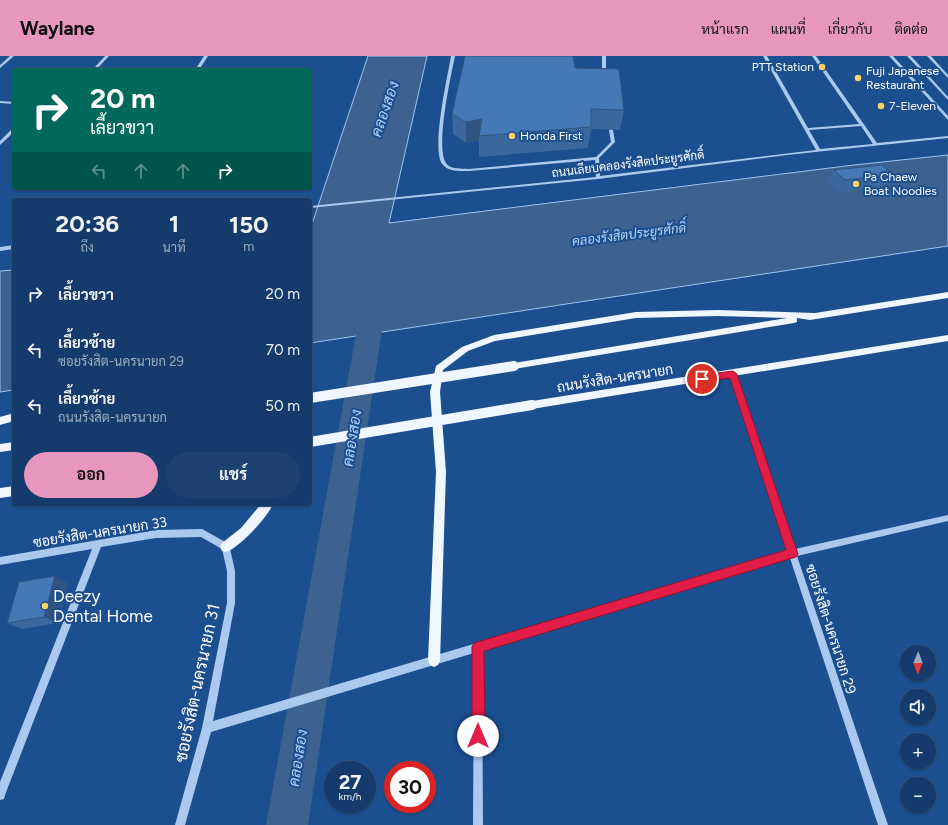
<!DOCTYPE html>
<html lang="th">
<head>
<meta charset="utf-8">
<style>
	:root { --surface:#143b6b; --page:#1d4271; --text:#f1f3f6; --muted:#9dadc1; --line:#33557e; --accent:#e797bd }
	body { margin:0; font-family:Figtree,Sarabun,sans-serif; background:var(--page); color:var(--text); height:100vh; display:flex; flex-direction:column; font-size:15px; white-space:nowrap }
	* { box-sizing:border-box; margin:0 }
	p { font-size:13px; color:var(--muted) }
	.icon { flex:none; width:22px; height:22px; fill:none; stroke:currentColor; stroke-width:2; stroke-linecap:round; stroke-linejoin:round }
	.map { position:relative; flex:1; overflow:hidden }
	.details { position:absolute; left:12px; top:142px; width:300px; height:308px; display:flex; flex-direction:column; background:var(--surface); border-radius:4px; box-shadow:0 1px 3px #0004,0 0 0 1px var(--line) }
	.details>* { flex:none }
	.guide { position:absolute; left:12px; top:12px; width:300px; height:122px; border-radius:4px; box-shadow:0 1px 3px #0004,0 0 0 1px var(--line); background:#00695c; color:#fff; overflow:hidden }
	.needle { width:26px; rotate:181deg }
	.tools { position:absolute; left:900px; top:589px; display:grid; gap:8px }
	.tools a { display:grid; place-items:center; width:36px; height:36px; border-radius:50%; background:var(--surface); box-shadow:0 1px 3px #0004,0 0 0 1px var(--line); font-size:20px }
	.speed { position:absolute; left:324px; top:705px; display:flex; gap:8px; font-size:20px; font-weight:700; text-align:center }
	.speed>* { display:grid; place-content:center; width:52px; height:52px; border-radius:50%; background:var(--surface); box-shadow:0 1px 3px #0004,0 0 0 1px var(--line); line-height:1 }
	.speed small { font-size:10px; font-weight:400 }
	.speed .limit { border:6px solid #d22; background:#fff; color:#111 }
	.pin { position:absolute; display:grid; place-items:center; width:34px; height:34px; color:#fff; margin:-17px; border:2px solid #fff; border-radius:50%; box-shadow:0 1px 4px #0007 }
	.me { position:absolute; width:44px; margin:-22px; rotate:0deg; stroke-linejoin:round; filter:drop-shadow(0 0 3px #0008) }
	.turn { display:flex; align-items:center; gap:14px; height:84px; padding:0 12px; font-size:18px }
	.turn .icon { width:52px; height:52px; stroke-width:2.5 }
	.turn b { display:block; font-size:28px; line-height:34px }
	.lanes { display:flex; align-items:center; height:38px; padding:0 12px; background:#0003; justify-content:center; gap:20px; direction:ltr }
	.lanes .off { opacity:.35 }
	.eta { display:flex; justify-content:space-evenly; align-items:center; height:68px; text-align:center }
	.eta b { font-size:24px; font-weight:700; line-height:28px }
	.primary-button { display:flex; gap:8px; margin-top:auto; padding:8px 12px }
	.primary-button a { flex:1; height:46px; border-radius:24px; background:var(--accent); color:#111; font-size:16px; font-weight:700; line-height:46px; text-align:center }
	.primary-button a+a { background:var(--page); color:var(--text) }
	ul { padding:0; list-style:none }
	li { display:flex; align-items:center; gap:12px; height:56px; padding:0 12px }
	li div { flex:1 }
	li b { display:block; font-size:15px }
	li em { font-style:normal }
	header { display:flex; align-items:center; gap:24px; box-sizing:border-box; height:56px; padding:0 20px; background:var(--accent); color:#111 }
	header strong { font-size:19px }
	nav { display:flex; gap:22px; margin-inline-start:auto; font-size:14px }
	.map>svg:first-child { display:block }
	.water { fill:#3c6290; stroke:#9cc4f0 }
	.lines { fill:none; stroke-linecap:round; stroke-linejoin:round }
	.canal { fill:#3c6290; fill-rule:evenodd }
	.minor { fill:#a9c9ee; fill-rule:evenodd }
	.major { fill:#f0f6ff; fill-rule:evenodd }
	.major-bridge { stroke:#f0f6ff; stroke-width:10 }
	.wall { fill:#3a679d }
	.shaded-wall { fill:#305480 }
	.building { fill:#4478b7; stroke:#305480 }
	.route { fill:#e11d48; stroke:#92132f }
	.poi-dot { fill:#ffd166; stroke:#1b4f8f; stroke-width:1.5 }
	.labels { text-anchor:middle; stroke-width:4; stroke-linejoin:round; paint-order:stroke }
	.far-poi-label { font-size:12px; fill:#fff; stroke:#1b4f8f; text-anchor:start }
	.far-street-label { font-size:12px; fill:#fff; stroke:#1b4f8f }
	.far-water-label { font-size:13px; font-style:italic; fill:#b5d3f5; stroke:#1b4f8f }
	.street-label { font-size:14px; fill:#fff; stroke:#1b4f8f }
	.water-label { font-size:15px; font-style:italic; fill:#b5d3f5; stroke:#1b4f8f }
	.near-poi-label { font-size:17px; fill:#fff; stroke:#1b4f8f; text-anchor:start }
	.near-street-label { font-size:17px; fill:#fff; stroke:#1b4f8f }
</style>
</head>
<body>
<header>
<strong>Waylane</strong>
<nav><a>หน้าแรก</a><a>แผนที่</a><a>เกี่ยวกับ</a><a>ติดต่อ</a></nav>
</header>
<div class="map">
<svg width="948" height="769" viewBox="0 0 948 769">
	<rect width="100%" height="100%" fill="#1b4f8f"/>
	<!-- water -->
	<g class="water">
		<polygon points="368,0 427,0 389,167 854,109 948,99 948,190 310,287 310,174"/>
		<polygon points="14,214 14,334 0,336 0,215"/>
	</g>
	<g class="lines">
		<!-- canal -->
		<polygon class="canal" points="375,232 383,234 387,240 308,769 266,769 363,240 367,234"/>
		<!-- minor -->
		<g class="minor">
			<polygon points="10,0 14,0 0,12 0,9"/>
			<polygon points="105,0 109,0 96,14 31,14 30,13 32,12 95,11"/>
			<polygon points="204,0 208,0 199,14 195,14"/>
			<path d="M451,0H455C451,19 435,92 446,107C450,114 462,112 469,113L596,101L611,86L609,74L611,73L613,74L615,86L599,102L600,120L816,94L763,0H767L808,72L859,68L812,0H816L877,87L948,80V82L787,99L598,123L310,152V150L596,121L595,104L469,115C460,115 449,116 443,109C430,96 448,19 451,0ZM861,70L873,88L820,93L809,74Z"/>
			<polygon points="602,0 606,0 606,22 604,23 602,22"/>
			<polygon points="889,0 893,0 948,60 948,64"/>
			<polygon points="907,0 911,0 948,41 948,44"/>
			<polygon points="927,0 931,0 948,19 948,22"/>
			<polygon points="0,45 14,46 14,48 0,47"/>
			<polygon points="12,73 14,73 14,76 0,89 0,85"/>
			<polygon points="14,189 14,193 0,195 0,191"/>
			<polygon points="731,316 733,316 736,318 795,493 948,459 948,465 797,500 888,769 878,769 790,502 482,594 483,769 473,769 474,597 211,676 185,769 175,769 202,672 227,547 227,515 222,493 201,481 156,482 101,491 5,739 4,743 0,744 0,726 92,493 0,509 0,501 156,474 202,473 229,488 235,515 235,547 213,665 788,495 730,318"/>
		</g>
		<!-- major -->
		<g class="major">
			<polygon points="948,236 948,242 810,264 797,262 797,266 794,267 514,313 509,310 514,307 787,262 718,260 636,262 495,285 468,295 443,314 440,336 446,416 440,605 438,609 434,611 430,609 428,605 436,416 430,336 436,310 462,291 494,279 636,256 718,254 815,257"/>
			<polygon points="948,279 948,285 532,353 529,352 527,349 529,346 532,345"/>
			<polygon points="14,357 14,365 0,369 0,361"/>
			<polygon points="14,386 14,394 0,396 0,388"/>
			<polygon points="14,430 14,440 0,442 0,432"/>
			<path d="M261,448H273C267,462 240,491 226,496L222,495L220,491L222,487L241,472Z"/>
		</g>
		<!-- major-bridge -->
		<g class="major-bridge">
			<polyline points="310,342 514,310"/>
			<polyline points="310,386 532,349"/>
		</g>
	</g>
	<!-- wall -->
	<g class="wall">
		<polygon points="575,12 624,54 620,74 591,73 588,92 479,101 479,84 466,87 453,78 452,58"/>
		<polygon points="834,114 893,119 886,130 838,136 827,126"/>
		<polygon points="68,527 58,567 22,573 7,567"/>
	</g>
	<!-- shaded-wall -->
	<g class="shaded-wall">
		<polygon points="482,63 479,80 479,84 466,87 466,66"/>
		<polygon points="55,520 68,527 58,567 44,561"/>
	</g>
	<!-- building -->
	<g class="building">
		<polygon points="465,0 573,0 575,12 619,13 624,54 591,53 591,71 479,80 482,63 466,66 452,58"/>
		<polygon points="882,109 893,119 845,124 834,114"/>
		<polygon points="55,520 44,561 7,567 19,526"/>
	</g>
	<!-- route -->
	<polygon class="route" points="733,315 737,318 798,498 796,501 484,595 485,680 483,684 478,686 474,684 472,680 472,591 474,587 786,494 730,322 702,326 698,323 702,319"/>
	<!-- markers -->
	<g class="poi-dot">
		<circle cx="822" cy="11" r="4"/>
		<circle cx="858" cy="22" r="4"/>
		<circle cx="881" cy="50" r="4"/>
		<circle cx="512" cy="80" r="4"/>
		<circle cx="856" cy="128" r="4"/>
		<circle cx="45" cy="550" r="4"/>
	</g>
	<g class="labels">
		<!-- far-poi labels -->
		<g class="far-poi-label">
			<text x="814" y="15" text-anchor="end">PTT Station</text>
			<text x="866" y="19">Fuji Japanese<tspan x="866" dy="14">Restaurant</tspan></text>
			<text x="889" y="54">7-Eleven</text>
			<text x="520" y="84">Honda First</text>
			<text x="864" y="125">Pa Chaew<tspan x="864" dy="14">Boat Noodles</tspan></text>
		</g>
		<!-- far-street labels -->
		<g class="far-street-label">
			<text transform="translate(628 108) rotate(-7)" y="4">ถนนเลียบคลองรังสิตประยูรศักดิ์</text>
		</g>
		<!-- far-water labels -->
		<g class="far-water-label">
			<text transform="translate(629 178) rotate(-7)" y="5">คลองรังสิตประยูรศักดิ์</text>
		</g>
		<!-- street labels -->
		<g class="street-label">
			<text transform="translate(615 322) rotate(-9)" y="5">ถนนรังสิต-นครนายก</text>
			<text transform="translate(100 476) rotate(-9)" y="5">ซอยรังสิต-นครนายก 33</text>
			<text transform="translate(831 573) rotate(72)" y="5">ซอยรังสิต-นครนายก 29</text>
		</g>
		<!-- water labels -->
		<g class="water-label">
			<text transform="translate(385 53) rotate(-71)" y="5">คลองสอง</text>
			<text transform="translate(352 382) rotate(-81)" y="5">คลองสอง</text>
			<text transform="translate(298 702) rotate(-81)" y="5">คลองสอง</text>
		</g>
		<!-- near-poi labels -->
		<g class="near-poi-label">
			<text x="53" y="546">Deezy<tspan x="53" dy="20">Dental Home</tspan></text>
		</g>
		<!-- near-street labels -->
		<g class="near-street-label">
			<text transform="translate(197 627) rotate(-78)" y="6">ซอยรังสิต-นครนายก 31</text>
		</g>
	</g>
</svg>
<div class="tools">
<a><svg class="needle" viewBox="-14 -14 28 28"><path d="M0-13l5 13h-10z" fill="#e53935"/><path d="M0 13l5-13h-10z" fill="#9dadc1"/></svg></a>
<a><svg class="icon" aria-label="sound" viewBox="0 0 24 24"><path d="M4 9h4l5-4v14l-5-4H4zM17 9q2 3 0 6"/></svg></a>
<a>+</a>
<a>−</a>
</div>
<div class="speed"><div>27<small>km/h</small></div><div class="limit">30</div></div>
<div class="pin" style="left:702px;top:323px;background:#d93025"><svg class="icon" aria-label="arrive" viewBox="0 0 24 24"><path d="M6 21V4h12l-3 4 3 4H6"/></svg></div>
<svg class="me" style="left:478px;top:680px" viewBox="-20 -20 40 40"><circle r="19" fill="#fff"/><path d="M0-13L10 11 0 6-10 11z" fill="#e11d48"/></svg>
<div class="guide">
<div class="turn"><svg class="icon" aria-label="right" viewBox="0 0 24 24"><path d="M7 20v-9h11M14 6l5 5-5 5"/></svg><div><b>20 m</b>เลี้ยวขวา</div></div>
<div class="lanes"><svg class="icon off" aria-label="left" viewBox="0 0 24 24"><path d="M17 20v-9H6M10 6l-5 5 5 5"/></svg><svg class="icon off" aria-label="ahead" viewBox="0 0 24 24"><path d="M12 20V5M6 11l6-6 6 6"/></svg><svg class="icon off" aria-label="ahead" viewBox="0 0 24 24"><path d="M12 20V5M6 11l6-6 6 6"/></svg><svg class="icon" aria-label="right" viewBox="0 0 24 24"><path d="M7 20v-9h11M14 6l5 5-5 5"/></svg></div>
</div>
<section class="details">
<div class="eta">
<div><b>20:36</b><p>ถึง</p></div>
<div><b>1</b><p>นาที</p></div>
<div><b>150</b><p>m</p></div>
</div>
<ul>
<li><svg class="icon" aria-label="right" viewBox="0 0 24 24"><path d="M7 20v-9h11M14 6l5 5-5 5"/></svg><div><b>เลี้ยวขวา</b></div><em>20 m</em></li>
<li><svg class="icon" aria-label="left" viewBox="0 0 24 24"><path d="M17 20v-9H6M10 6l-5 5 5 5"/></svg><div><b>เลี้ยวซ้าย</b><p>ซอยรังสิต-นครนายก 29</p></div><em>70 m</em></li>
<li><svg class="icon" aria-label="left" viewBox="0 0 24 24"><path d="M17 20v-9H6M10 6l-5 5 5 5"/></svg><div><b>เลี้ยวซ้าย</b><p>ถนนรังสิต-นครนายก</p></div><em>50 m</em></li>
</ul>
<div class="primary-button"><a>ออก</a><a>แชร์</a></div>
</section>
</div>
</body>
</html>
